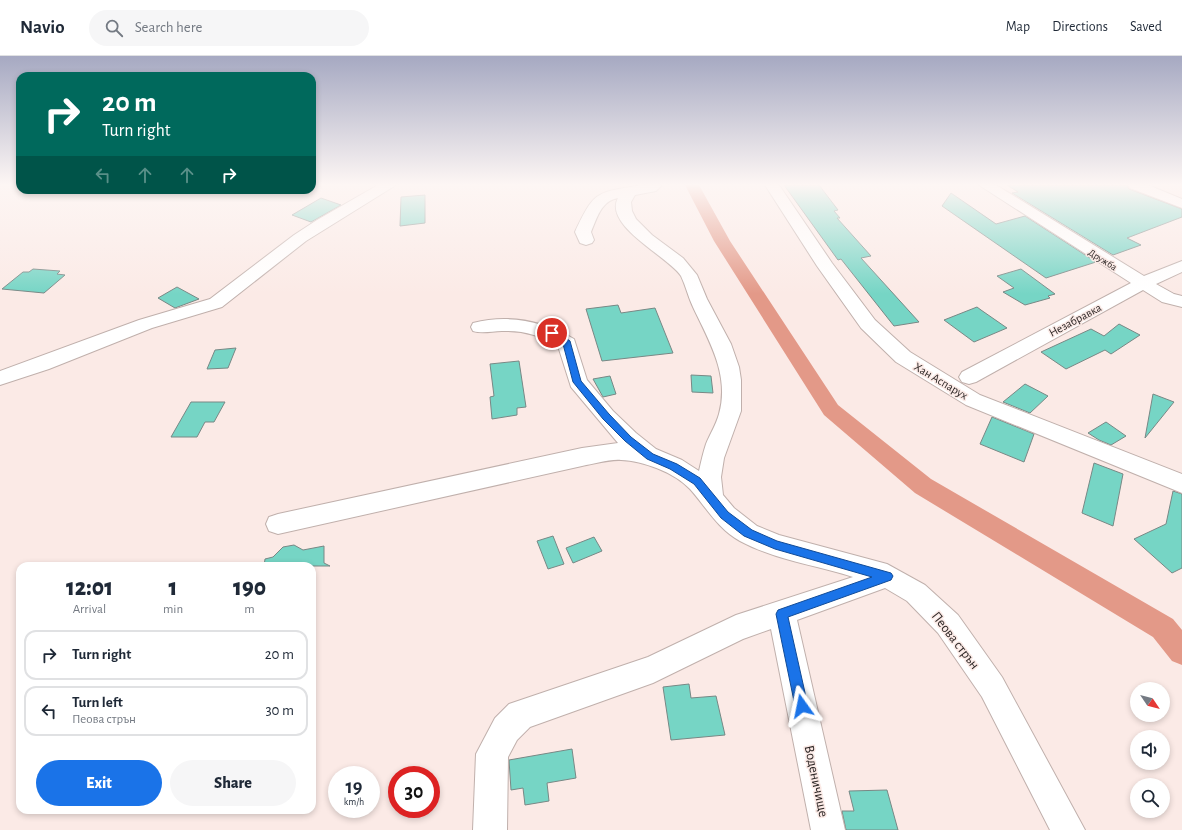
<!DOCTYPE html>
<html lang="en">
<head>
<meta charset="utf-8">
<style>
	:root { --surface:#fff; --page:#f6f6f7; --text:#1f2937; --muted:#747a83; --line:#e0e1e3; --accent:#1a73e8 }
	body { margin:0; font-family:"Alegreya Sans",sans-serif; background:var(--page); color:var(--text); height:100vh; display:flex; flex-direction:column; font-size:15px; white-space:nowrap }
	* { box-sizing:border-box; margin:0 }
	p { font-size:13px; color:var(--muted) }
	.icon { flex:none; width:22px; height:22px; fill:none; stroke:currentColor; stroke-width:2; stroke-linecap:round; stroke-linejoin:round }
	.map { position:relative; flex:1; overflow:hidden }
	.sheet { position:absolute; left:16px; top:506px; width:300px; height:252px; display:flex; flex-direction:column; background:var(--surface); border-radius:12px; box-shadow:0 2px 6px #0003 }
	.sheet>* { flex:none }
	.banner { position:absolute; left:16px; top:16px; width:300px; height:122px; border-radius:12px; box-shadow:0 2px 6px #0003; background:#00695c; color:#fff; overflow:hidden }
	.needle { width:26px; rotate:125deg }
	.controls { position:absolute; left:1130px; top:626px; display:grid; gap:8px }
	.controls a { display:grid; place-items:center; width:40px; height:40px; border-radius:50%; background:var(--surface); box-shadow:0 2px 6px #0003; font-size:20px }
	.speed { position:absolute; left:328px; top:710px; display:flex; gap:8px; font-size:20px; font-weight:700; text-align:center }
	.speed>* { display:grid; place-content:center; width:52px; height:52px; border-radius:50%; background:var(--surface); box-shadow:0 2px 6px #0003; line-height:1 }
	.speed small { font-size:10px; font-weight:400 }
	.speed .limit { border:6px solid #d22; background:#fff; color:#111 }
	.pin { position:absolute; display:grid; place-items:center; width:34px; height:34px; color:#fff; margin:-17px; border:2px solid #fff; border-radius:50%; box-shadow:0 1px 4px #0007 }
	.me { position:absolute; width:44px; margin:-22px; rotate:348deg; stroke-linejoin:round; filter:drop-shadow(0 0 3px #0008) }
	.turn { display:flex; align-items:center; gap:14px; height:84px; padding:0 20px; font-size:18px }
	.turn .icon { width:52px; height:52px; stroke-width:2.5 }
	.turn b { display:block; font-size:28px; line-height:34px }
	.lanes { display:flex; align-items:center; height:38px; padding:0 20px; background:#0003; justify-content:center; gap:20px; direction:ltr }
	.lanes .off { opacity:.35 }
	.eta { display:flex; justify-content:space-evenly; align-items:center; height:68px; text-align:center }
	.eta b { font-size:24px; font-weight:800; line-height:28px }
	.button { display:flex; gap:8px; margin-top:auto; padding:8px 20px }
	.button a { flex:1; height:46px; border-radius:24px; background:var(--accent); color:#fff; font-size:16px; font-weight:800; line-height:46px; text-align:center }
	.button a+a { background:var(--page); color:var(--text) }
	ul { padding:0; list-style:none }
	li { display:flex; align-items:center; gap:12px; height:50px; margin:0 8px 6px; padding:0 12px; border:2px solid var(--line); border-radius:12px }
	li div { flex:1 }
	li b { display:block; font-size:15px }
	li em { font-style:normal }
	header { display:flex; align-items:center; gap:24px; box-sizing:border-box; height:56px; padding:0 20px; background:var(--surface); border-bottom:1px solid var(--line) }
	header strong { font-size:19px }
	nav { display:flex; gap:22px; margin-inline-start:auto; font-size:14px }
	.search { width:280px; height:36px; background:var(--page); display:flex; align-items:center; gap:10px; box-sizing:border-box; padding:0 14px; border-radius:22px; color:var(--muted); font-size:15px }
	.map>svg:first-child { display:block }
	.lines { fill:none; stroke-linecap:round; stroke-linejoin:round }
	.canal { fill:#e39988; fill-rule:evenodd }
	.building { fill:#76d5c5; stroke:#788885 }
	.street-casing { stroke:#c0b0ac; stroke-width:2 }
	.street { fill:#fff; fill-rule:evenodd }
	.route { fill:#1a73e8; stroke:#114b97 }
	.labels { text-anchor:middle; stroke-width:3; stroke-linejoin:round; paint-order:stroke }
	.far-street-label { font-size:10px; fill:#2d2726; stroke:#fbeae6 }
	.street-label { font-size:12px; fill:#2d2726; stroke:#fbeae6 }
	.near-street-label { font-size:14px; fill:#2d2726; stroke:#fbeae6 }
</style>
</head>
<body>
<header>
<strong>Navio</strong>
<div class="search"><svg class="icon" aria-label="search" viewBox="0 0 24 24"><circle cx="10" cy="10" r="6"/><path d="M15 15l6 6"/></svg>Search here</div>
<nav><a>Map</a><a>Directions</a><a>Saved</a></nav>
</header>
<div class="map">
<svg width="1182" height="774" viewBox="0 0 1182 774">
	<rect width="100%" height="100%" fill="#fbeae6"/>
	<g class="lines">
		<!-- canal -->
		<polygon class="canal" points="685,129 699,129 730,185 838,349 931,423 1173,563 1182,574 1182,609 1172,605 1153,581 915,437 824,359 714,185"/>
	</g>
	<!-- building -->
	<g class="building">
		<polygon points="784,129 819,129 838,154 834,155 840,162 837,162 871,200 861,202 919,266 894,270 841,203 838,204"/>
		<polygon points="1007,129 1127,129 1129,133 1182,153 1182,161 1127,182 1141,189 1113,199 1012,137 1018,136"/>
		<polygon points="951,137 996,168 1025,160 1096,206 1046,222 942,150"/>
		<polygon points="425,139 425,167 400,170 401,141"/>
		<polygon points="321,142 341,149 311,166 292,159"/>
		<polygon points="33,213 60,215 57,218 65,219 44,237 2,233 23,216 29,216"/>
		<polygon points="1021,213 1055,238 1048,240 1050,242 1025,249 1003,236 1014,232 997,220"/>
		<polygon points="177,231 199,243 175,252 158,242"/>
		<polygon points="618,249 621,257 655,252 673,297 602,305 586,253"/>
		<polygon points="977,251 981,254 1007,272 974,286 944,264"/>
		<polygon points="1119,268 1140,279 1111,298 1105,294 1066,313 1041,296 1091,273 1104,280"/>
		<polygon points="236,292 228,312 207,313 215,294"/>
		<polygon points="519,305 526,351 517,352 517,359 492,363 490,341 494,340 490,308"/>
		<polygon points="691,319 711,320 713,337 692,336"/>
		<polygon points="610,320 616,338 603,341 593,323"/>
		<polygon points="1025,328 1048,340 1030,357 1003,346"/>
		<polygon points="1153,338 1174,346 1145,382"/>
		<polygon points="191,346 225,346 214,366 205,366 197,381 171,381"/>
		<polygon points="992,361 1034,378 1024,406 980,388"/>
		<polygon points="1106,366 1126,380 1111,389 1099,384 1088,377"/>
		<polygon points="1094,407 1123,418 1113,470 1082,457"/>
		<polygon points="1173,435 1182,438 1182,512 1172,517 1134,483 1166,468"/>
		<polygon points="553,480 564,508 548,513 537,485"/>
		<polygon points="594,481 602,495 573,507 566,492"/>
		<polygon points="294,489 303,494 324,490 324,507 330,510 264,510 265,503 273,501 283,491"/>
		<polygon points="689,628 691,642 716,640 725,679 671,684 663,631"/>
		<polygon points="572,693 576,722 547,727 549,745 525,749 523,732 511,734 509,704"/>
		<polygon points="887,734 898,774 846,774 842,755 854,755 849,735"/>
	</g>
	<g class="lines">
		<!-- street casing -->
		<g class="street-casing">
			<g id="street">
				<polygon points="378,129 396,129 306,185 222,251 152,272 49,313 0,329 0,315 139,264 210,243 294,179 317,164"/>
				<path d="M642,129H662L656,135L635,139L631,146L632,155L636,163L652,179L683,202L697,219L707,243L731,288L739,311L741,324V355L724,402L721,421L723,439L734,452L757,470L779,479L887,508L925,529L958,559L1002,621L1085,774H1050L982,641L938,577L907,545L885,532L797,564L845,774H811L771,573L743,583L653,627L530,671L517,684L508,701L507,774H473L476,698L495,662L509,648L648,601L736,559L853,521C816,509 775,504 740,485C718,473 706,451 690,433C674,416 643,405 621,404C609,403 594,408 582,410L278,478L269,475L266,468L269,461L278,458L582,392L618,387L571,331L558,290C540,279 523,274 502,275C492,275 483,278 473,275L471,271L473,267C508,258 543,265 574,283L587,324L613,355L636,377L656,393L682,404L699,415C701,406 703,397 706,388C710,378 716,369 719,358C730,319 709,285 693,251C688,241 686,230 681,220C669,201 603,170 618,142C601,145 597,162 591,176L594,184L592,187L586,189L580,187L575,176C595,133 597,137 642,129Z"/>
				<polygon points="765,129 779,129 832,207 875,264 910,296 980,339 1182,418 1182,437 966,349 896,306 861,272 817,210"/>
				<polygon points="979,129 996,129 1144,220 1182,205 1182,216 1156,228 1174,238 1182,240 1182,251 1162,246 1143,234 976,326 969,328 962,326 959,321 962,316 1131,227"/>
				<polygon points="1128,129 1148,129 1182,143 1182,152 1130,132"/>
			</g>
		</g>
		<!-- street -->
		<use href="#street" class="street"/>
	</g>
	<!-- sky -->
	<linearGradient id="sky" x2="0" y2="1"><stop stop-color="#a6a9c2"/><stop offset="0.54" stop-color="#fdf6f4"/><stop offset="1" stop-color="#fdf6f4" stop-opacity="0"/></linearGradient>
	<rect width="1182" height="238" fill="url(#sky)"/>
	<!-- route -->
	<polygon class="route" points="549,275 555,275 570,285 581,325 609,358 631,381 653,398 677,408 700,422 728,456 752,474 777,485 891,517 893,520 891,524 788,561 808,650 806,655 802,657 797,655 795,650 776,558 778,554 872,521 775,493 744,480 721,462 694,428 670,413 647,403 625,385 603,363 573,326 563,288 549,279"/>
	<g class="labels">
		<!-- far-street labels -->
		<g class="far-street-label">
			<text transform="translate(1103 203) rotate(32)" y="4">Дружба</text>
		</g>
		<!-- street labels -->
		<g class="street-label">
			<text transform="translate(1075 264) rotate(-28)" y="4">Незабравка</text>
			<text transform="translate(941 325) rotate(31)" y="4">Хан Аспарух</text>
		</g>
		<!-- near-street labels -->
		<g class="near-street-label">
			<text transform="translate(956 584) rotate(52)" y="5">Пеова стрън</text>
			<text transform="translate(817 725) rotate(78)" y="5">Воденичище</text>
		</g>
	</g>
</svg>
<div class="controls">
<a><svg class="needle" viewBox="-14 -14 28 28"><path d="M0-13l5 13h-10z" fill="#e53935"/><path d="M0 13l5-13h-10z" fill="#747a83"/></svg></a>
<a><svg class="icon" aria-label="sound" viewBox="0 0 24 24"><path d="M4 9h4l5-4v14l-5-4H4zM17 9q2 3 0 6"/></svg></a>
<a><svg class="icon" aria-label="search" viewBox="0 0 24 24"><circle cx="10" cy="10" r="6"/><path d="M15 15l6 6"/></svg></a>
</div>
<div class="speed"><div>19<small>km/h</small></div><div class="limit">30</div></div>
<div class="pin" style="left:552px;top:277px;background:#d93025"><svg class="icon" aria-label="arrive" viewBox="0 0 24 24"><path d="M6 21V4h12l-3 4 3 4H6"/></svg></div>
<svg class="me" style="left:802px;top:650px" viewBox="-20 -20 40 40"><path d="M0-17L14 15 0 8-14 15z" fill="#1a73e8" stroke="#fff" stroke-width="4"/></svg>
<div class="banner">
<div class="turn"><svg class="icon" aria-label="right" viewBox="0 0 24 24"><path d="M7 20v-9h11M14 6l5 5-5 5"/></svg><div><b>20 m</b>Turn right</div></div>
<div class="lanes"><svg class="icon off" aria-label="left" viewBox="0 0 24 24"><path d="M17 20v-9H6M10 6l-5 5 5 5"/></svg><svg class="icon off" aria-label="ahead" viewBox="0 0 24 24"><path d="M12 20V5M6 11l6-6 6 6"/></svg><svg class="icon off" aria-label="ahead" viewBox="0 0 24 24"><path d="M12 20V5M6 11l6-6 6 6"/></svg><svg class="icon" aria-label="right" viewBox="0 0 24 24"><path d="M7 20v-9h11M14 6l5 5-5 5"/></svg></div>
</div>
<section class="sheet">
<div class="eta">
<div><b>12:01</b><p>Arrival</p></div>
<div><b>1</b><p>min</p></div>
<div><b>190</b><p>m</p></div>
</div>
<ul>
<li><svg class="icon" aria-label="right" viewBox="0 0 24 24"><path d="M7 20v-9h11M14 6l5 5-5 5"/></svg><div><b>Turn right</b></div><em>20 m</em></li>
<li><svg class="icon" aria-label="left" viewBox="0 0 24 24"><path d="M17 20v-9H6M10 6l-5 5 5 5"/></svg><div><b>Turn left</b><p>Пеова стрън</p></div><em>30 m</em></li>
</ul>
<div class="button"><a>Exit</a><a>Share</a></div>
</section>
</div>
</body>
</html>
